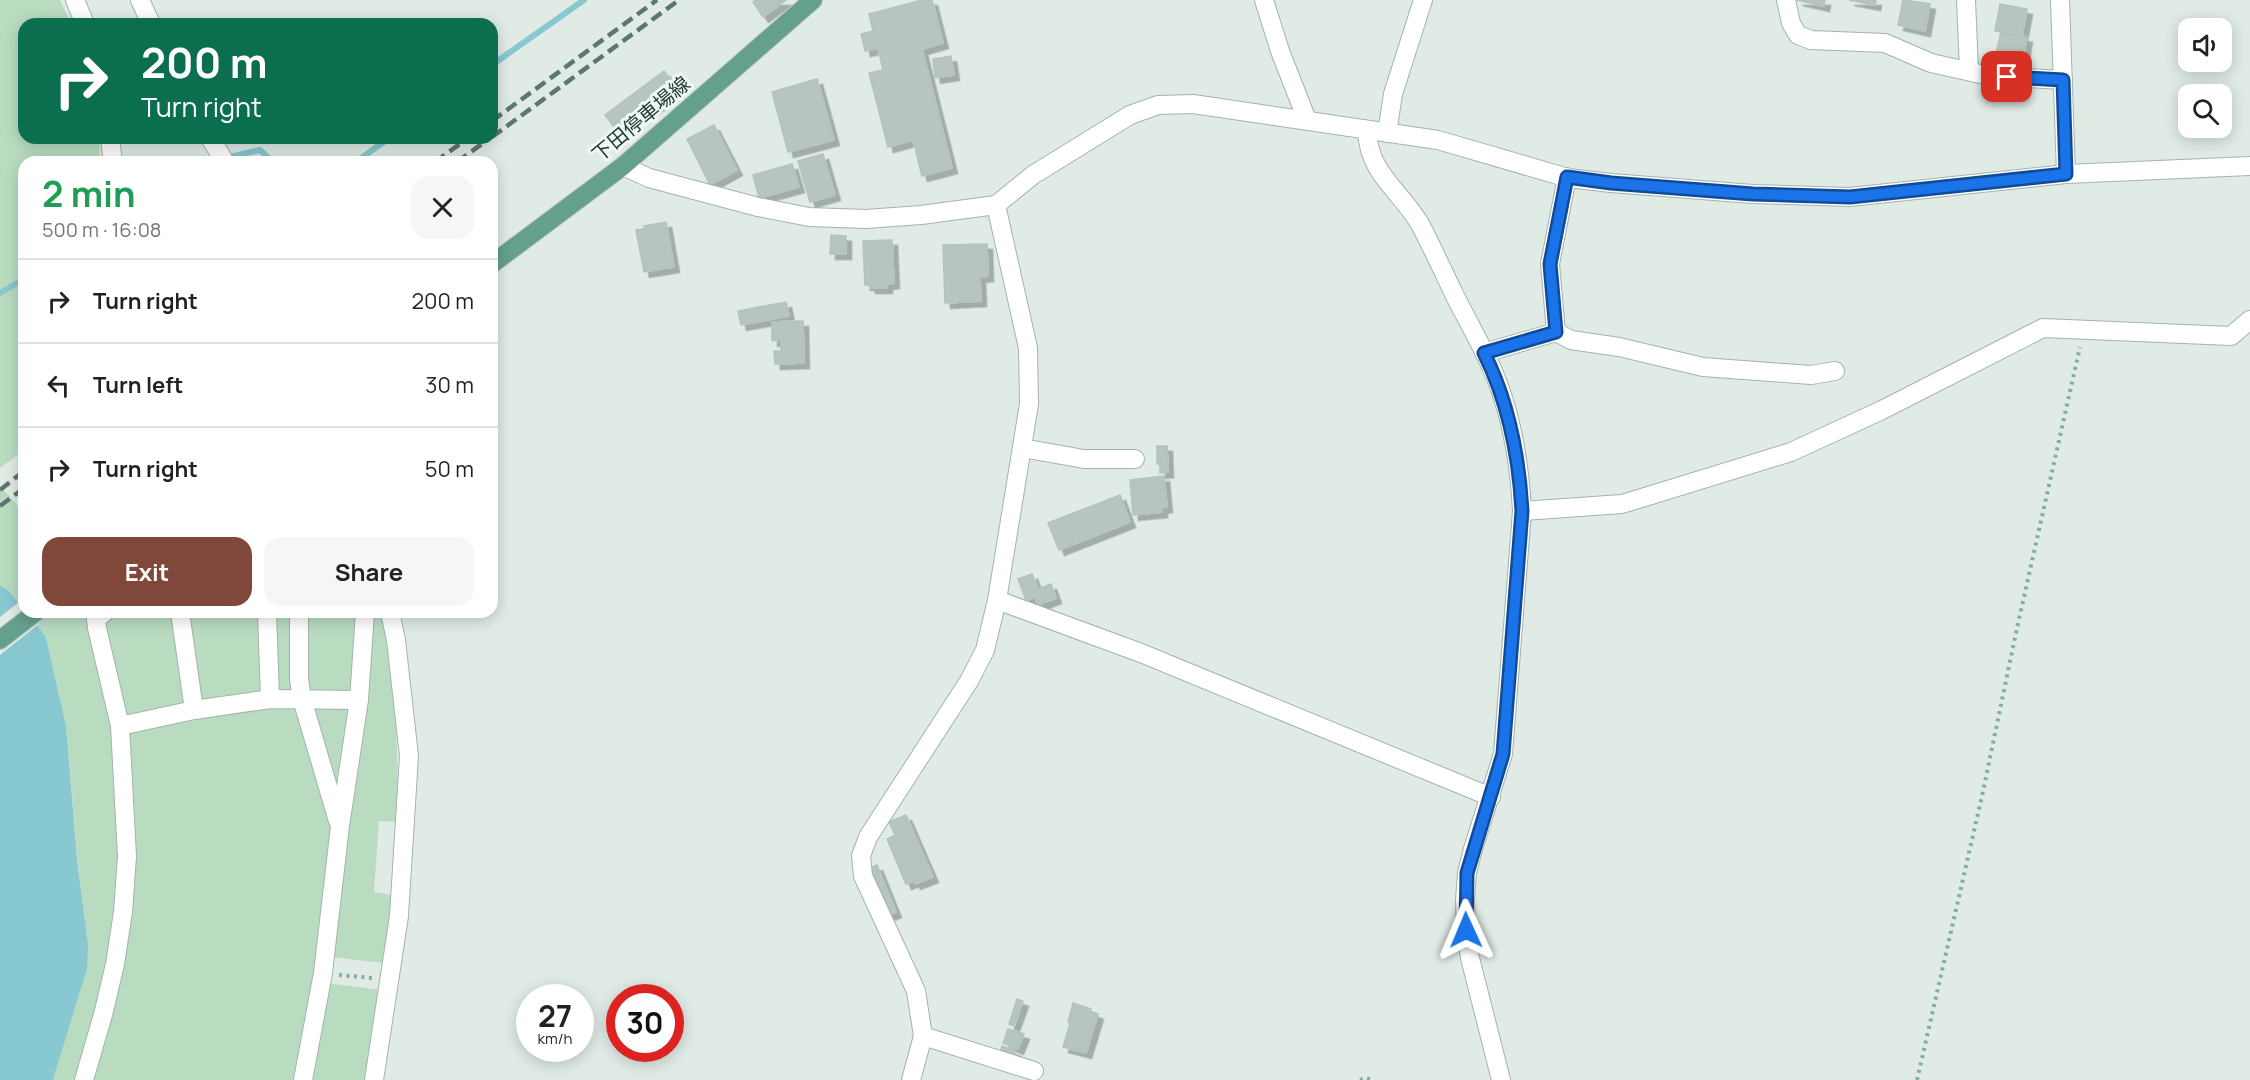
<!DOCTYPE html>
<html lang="en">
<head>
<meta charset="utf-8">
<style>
	:root { --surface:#fff; --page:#f6f6f6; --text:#222; --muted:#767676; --line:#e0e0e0; --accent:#7f483b }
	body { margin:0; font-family:Manrope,"Noto Sans JP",sans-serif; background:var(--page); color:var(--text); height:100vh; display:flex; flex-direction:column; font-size:22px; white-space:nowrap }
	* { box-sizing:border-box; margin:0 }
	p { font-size:20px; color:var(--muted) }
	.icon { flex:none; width:33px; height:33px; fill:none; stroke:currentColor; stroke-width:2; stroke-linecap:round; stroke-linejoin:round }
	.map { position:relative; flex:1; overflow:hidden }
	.sheet { position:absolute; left:18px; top:156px; width:480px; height:462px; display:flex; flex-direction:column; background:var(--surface); border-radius:18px; box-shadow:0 3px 15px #0003 }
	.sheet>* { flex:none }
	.hud { position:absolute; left:18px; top:18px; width:480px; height:126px; border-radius:18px; box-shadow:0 3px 15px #0003; background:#0b6e4f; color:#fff; overflow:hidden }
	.tools { position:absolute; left:2178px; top:18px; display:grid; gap:12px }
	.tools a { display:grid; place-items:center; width:54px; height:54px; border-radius:12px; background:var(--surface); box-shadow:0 3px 15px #0003; font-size:30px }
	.speed { position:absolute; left:516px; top:984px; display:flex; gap:12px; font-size:30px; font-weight:700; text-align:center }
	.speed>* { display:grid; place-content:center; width:78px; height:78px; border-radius:50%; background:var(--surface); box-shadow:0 3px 15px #0003; line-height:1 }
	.speed small { font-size:15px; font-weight:400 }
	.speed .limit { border:9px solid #d22; background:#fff; color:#111 }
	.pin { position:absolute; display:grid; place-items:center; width:51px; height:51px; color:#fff; margin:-26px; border-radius:12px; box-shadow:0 3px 9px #0006 }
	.me { position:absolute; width:66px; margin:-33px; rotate:359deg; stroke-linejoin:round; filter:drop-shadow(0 0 4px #0008) }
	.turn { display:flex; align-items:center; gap:21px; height:126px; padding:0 24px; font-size:27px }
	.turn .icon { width:78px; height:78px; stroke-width:2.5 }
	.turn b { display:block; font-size:42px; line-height:51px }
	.round { display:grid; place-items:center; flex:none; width:63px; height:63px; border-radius:18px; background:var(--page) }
	.headline { display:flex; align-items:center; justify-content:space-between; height:102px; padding:0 24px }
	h1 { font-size:36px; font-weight:700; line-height:45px; color:#1e9e55 }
	.cta { display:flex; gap:12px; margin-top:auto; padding:12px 24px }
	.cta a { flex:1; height:69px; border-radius:18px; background:var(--accent); color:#fff; font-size:24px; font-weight:700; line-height:69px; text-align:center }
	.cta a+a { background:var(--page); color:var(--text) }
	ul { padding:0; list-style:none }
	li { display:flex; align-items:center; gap:18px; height:84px; padding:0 24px; border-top:2px solid var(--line) }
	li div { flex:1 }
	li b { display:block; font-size:22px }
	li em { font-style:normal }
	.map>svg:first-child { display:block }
	.green { fill:#b9dcc1 }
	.water { fill:#88c8d0 }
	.pier { fill:#e0ebe6 }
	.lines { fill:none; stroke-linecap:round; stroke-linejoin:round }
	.stream { stroke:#88c8d0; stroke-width:6 }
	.building { fill:#b6c6be; stroke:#b3c4bc; stroke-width:1.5; filter:url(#shadow) }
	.minor-casing { stroke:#a3b3ad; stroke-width:20 }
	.major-casing { stroke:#c1c8c6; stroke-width:20 }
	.path { stroke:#81ae9e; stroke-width:4; stroke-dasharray:3 4.5; stroke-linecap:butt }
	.minor { stroke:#fff; stroke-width:18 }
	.major { stroke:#65a08e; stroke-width:18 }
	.rail { stroke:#5b776e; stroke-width:4.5; stroke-dasharray:12 6; stroke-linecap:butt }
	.route-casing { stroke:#114b97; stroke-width:15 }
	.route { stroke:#1a73e8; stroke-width:10 }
	.labels { text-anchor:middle; stroke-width:6; stroke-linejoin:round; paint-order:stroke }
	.street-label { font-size:20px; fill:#213b33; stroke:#f1f8f4 }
</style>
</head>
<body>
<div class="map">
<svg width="2250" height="1080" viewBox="0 0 2250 1080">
	<defs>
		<filter id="shadow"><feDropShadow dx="5.5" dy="5.5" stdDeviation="0" flood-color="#0004"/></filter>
	</defs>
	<rect width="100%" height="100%" fill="#e0ebe6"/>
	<!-- green -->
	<g class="green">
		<polygon points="0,0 60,0 71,24 24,24 24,138 99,138 100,162 24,162 24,450 0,468"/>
		<polygon points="0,486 24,513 24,610 8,590 0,585"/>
		<path d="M25,612H382C396,681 399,751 397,822L379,821L374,892L392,895L385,963L331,957L327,983L382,990L364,1080H53L87,969L66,726L46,637Z"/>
	</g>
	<!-- water -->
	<polygon class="water" points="0,585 8,590 46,637 66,726 78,869 88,945 87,969 53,1080 0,1080"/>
	<!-- pier -->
	<polygon class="pier" points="20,601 24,606 24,612 29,612 39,624 0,655 0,617"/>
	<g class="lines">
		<!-- stream -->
		<g class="stream">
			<polyline points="492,65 584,0"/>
			<polyline points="225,158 260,150 273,162"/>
			<polyline points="356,162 389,138"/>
			<polyline points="0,293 24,279"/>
		</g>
	</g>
	<!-- building -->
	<g class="building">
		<polygon points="756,0 786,0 763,17 753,2"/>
		<polygon points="922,0 932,0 943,43 922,49 952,168 922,176 913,140 888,147 869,73 883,70 878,48 865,51 861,34 873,31 869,14"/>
		<polygon points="1797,0 1825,0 1824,6"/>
		<polygon points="1849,0 1876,0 1875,5"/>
		<polygon points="1903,0 1930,4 1925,31 1898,25"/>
		<polygon points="2000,4 2027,9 2022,36 1995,31"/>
		<polygon points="2001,32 2027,37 2022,64 1995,59"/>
		<polygon points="951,56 954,75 935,78 933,59"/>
		<polygon points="664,71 678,91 643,116 638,110 614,127 605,115"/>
		<polygon points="817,79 834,140 788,152 772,92"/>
		<polygon points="714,125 737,170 710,185 687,139"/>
		<polygon points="823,154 835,195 810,202 798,161"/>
		<polygon points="792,164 799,187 759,198 753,175"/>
		<polygon points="666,222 674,267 644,272 636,230 644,229 644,226"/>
		<polygon points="831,235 846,236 846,254 830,254"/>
		<polygon points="892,240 894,283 887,284 887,288 870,288 870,285 865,285 863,241"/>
		<polygon points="987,244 988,276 980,277 981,301 945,303 943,245"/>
		<polygon points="786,302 789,316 741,325 738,311"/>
		<polygon points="803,321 804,363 775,364 774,351 781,351 781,340 772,341 772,322"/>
		<polygon points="1157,446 1167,446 1168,472 1160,473 1160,464 1157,464"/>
		<polygon points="1164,476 1167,507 1162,508 1162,512 1133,515 1130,480"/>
		<polygon points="1120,495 1130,522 1059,550 1048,523"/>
		<polygon points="1032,574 1038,589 1051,584 1056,598 1038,605 1035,597 1026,600 1018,579"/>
		<polygon points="906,815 933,877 915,884 914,881 906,884 887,839 895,835 889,822"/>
		<polygon points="877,865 896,912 886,916 867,869"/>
		<polygon points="1017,999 1023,1001 1014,1026 1009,1024"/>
		<polygon points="1073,1003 1091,1009 1090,1011 1098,1014 1086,1053 1063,1047 1070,1023 1068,1022"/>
		<polygon points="1008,1029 1024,1034 1018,1049 1003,1043"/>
		<polygon points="1002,1046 1015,1051 1014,1057 1000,1052"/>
	</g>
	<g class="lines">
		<!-- minor casing -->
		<g class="minor-casing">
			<g id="minor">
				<polyline points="75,0 85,24"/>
				<polyline points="140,0 151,24"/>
				<polyline points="1264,0 1280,51 1307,120"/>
				<polyline points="1786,0 1791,23 1798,35 1811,40 1885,43 1931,63 1989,76 2063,80"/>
				<polyline points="1966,0 1969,71"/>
				<polyline points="2060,0 2066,174"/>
				<path d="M1367,131C1369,174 1399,189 1420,224C1432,247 1443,271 1454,294C1471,328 1492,362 1503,398C1515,435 1520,472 1522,511L1503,754L1473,849L1467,873L1465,900L1466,930L1470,958L1501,1080"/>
				<polyline points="1387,133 1393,94 1423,0"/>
				<polyline points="110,138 113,162"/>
				<polyline points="210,138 225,162"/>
				<polyline points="623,166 649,178 758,207 809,217 866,219 921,215 996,205 1033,175 1130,115 1158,105 1193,104 1438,140 1568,178 1611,183 1753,194 1850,197 2066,174 2250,166"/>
				<polyline points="996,205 1028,348 1029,404 997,600 985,650 969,681 868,837 861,856 863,876 916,991 923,1036 1034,1071"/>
				<polyline points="1556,332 1550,264 1567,177"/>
				<polyline points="1484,353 1556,332 1571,340 1619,347 1703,367 1811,375 1835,371"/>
				<polyline points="1022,448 1084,459 1135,459"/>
				<polyline points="1522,511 1622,504 1791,452 1882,410 2043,328 2231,336 2250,320"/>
				<polyline points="997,600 1141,653 1491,797"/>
				<polyline points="180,612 194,710"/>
				<polyline points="267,612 270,699"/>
				<polyline points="299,612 299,679 302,699 338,821"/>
				<polyline points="120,726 194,710 270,699 359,700"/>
				<polyline points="84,1080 104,1011 115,964 123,912 127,856 120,726 97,628 96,619 105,612"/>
				<polyline points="303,1080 323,973 340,826 359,700 365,612"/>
				<polyline points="374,1080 399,916 409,756 396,640 390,612"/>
				<polyline points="911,1080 923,1036"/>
			</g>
		</g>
		<!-- major casing -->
		<g class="major-casing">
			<g id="major">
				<polyline points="492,264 623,166 813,0"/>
				<polyline points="0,640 36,612"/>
			</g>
		</g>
		<!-- path -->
		<g class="path">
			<polyline points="339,975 373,978"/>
			<polyline points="1360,1080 1365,1078 1373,1080"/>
			<polyline points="1917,1080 1982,796 2017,628 2080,347"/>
		</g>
		<!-- minor -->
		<use href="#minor" class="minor"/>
		<!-- major -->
		<use href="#major" class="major"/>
		<!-- rail -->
		<g class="rail">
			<polyline points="492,121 657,0"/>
			<polyline points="492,137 679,0"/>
			<polyline points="435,162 468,138"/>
			<polyline points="457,162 490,138"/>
			<polyline points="0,490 24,471"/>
			<polyline points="0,506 24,488"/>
		</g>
	</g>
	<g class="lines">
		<!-- route casing -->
		<g class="route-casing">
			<path id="route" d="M1466,930L1467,873L1503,754L1522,511C1519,456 1509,403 1484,353L1556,332L1550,264L1567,177L1611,183L1753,194L1850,197L2066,174L2063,80L2007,77"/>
		</g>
		<!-- route -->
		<use href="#route" class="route"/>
	</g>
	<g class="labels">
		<!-- street labels -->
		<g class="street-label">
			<text transform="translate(641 119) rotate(-40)" y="7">下田停車場線</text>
		</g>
	</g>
</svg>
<div class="tools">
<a><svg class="icon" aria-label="sound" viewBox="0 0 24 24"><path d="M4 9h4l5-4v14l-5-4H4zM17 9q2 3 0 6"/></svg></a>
<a><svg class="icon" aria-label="search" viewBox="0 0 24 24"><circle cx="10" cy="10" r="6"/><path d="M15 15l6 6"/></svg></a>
</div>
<div class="speed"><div>27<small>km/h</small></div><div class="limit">30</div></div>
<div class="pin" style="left:2007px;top:77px;background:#d93025"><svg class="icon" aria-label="arrive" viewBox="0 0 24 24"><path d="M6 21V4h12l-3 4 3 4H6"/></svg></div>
<svg class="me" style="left:1466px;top:930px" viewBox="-20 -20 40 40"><path d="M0-17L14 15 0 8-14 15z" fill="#1a73e8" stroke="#fff" stroke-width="4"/></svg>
<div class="hud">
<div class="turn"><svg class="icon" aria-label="right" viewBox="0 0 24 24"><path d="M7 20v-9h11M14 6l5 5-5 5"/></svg><div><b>200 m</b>Turn right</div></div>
</div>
<section class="sheet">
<div class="headline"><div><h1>2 min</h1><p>500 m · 16:08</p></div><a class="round"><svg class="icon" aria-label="close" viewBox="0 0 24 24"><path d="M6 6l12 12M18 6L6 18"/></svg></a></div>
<ul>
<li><svg class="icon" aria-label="right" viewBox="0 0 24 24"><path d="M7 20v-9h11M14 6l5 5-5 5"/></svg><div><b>Turn right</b></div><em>200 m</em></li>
<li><svg class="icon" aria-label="left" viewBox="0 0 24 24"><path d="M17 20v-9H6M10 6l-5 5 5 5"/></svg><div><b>Turn left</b></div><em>30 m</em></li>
<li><svg class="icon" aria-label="right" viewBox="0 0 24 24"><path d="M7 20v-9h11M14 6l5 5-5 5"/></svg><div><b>Turn right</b></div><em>50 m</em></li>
</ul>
<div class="cta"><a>Exit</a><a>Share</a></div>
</section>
</div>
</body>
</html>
